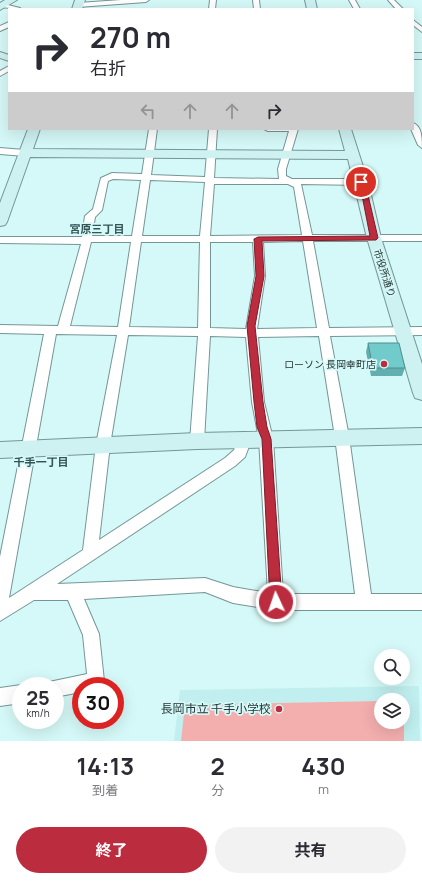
<!DOCTYPE html>
<html lang="ja">
<head>
<meta charset="utf-8">
<style>
	:root { --surface:#fff; --page:#f2f2f3; --text:#2b2b33; --muted:#7c7c81; --accent:#bc2c3f }
	body { margin:0; font-family:Manrope,"Noto Sans JP",sans-serif; background:var(--page); color:var(--text); height:100vh; display:flex; flex-direction:column; font-size:15px; white-space:nowrap }
	* { box-sizing:border-box; margin:0 }
	p { font-size:13px; color:var(--muted) }
	.icon { flex:none; width:22px; height:22px; fill:none; stroke:currentColor; stroke-width:2; stroke-linecap:round; stroke-linejoin:round }
	.map { position:relative; height:741px; overflow:hidden }
	.side { display:flex; flex-direction:column; background:var(--surface); flex:1 }
	.side>* { flex:none }
	.hud { position:absolute; left:8px; top:8px; width:406px; height:122px; border-radius:0px; box-shadow:0 4px 16px #0002; background:#fff; color:var(--text); overflow:hidden }
	.fabs { position:absolute; left:374px; top:649px; display:grid; gap:8px }
	.fabs a { display:grid; place-items:center; width:36px; height:36px; border-radius:50%; background:var(--surface); box-shadow:0 4px 16px #0002; font-size:20px }
	.speed { position:absolute; left:12px; top:677px; display:flex; gap:8px; font-size:20px; font-weight:700; text-align:center }
	.speed>* { display:grid; place-content:center; width:52px; height:52px; border-radius:50%; background:var(--surface); box-shadow:0 4px 16px #0002; line-height:1 }
	.speed small { font-size:10px; font-weight:400 }
	.speed .limit { border:6px solid #d22; background:#fff; color:#111 }
	.pin { position:absolute; display:grid; place-items:center; width:34px; height:34px; color:#fff; margin:-17px; border:2px solid #fff; border-radius:50%; box-shadow:0 1px 4px #0007 }
	.me { position:absolute; width:44px; margin:-22px; rotate:357deg; stroke-linejoin:round; filter:drop-shadow(0 0 3px #0008) }
	.turn { display:flex; align-items:center; gap:14px; height:84px; padding:0 16px; font-size:18px }
	.turn .icon { width:52px; height:52px; stroke-width:2.5 }
	.turn b { display:block; font-size:28px; line-height:34px }
	.lanes { display:flex; align-items:center; height:38px; padding:0 16px; background:#0003; justify-content:center; gap:20px; direction:ltr }
	.lanes .off { opacity:.35 }
	.eta { display:flex; justify-content:space-evenly; align-items:center; height:68px; text-align:center }
	.eta b { font-size:24px; font-weight:700; line-height:28px }
	.action { display:flex; gap:8px; margin-top:auto; padding:8px 16px }
	.action a { flex:1; height:46px; border-radius:24px; background:var(--accent); color:#fff; font-size:16px; font-weight:700; line-height:46px; text-align:center }
	.action a+a { background:var(--page); color:var(--text) }
	.map>svg:first-child { display:block }
	.built { fill:#c1efef; fill-rule:evenodd }
	.green { fill:#f3aeae }
	.lines { fill:none; stroke-linecap:round; stroke-linejoin:round }
	.street-casing { stroke:#759696; stroke-width:2 }
	.secondary-casing { stroke:#759696; stroke-width:2 }
	.street { fill:#fff; fill-rule:evenodd }
	.secondary { fill:#cef1f2; fill-rule:evenodd }
	.wall { fill:#62afaf }
	.building { fill:#72cbcb; stroke:#508e8e }
	.route { fill:#bc2c3f; stroke:#7a1d29 }
	.poi-dot { fill:#bc2c3f; stroke:#d5f9f8; stroke-width:1.5 }
	.labels { text-anchor:middle; stroke-width:3.5; stroke-linejoin:round; paint-order:stroke }
	.street-label { font-size:10px; fill:#273535; stroke:#d5f9f8 }
	.poi-label { font-size:10px; fill:#273535; stroke:#d5f9f8; text-anchor:end }
	.neighbourhood-label { font-size:11px; font-weight:bold; fill:#355555; stroke:#d5f9f8 }
	.near-poi-label { font-size:12px; fill:#273535; stroke:#d5f9f8; text-anchor:end }
</style>
</head>
<body>
<div class="map">
<svg width="422" height="741" viewBox="0 0 422 741">
	<rect width="100%" height="100%" fill="#d5f9f8"/>
	<!-- built -->
	<path class="built" d="M419,686L420,741H174L180,690ZM381,700H403V722H381Z"/>
	<!-- green -->
	<polygon class="green" points="381,701 381,722 403,722 404,701 404,741 181,741 185,705"/>
	<g class="lines">
		<!-- street casing -->
		<g class="street-casing">
			<g id="street">
				<polygon points="121,0 149,0 146,2 78,7 75,5 78,3"/>
				<polygon points="210,0 216,0 215,9 209,9"/>
				<polygon points="253,0 259,0 260,9 254,9"/>
				<polygon points="349,0 355,0 360,9 354,9"/>
				<polygon points="388,0 394,0 403,9 396,9"/>
				<polygon points="0,3 20,8 21,9 0,7"/>
				<polygon points="413,20 422,27 422,32 413,25"/>
				<polygon points="9,22 9,27 0,31 0,26"/>
				<polygon points="9,66 9,71 0,76 0,71"/>
				<path d="M413,123C422,126 422,139 422,148L418,145L411,129H413Z"/>
				<path d="M149,129H157L151,175L205,177L209,129H217L214,178L279,179L278,169L289,131H268L264,129H298L286,169V176L292,179H361L366,182L361,185L301,184L312,235H422V241H313L329,328L422,327V335L330,336L349,437L371,594H422V610H276L233,603L205,592L84,599L99,634L104,681L102,686H81V692L55,697V686H47L49,682L87,674L83,635L68,600H34L0,621V557L44,334L0,333V325L58,326L81,244L0,243V237H82L85,216L93,209L101,178L112,173L142,174ZM113,179L141,180L132,236H92L95,217L102,210L108,181ZM150,180L205,182L200,236H142ZM214,184H288L294,187L302,235L210,236ZM303,241L317,328L257,329L265,276L263,242ZM91,242H131L118,327L70,326ZM141,242H200L198,328L129,327ZM210,242H253L255,276L246,329L210,328ZM56,334L117,335L96,445L83,550L9,598ZM128,335L198,336L190,441L192,445L197,446L202,445L204,441L210,336L246,337L252,402L259,439L268,593L233,587L205,578L57,584L235,466L245,457L251,441L249,437L244,436L239,437L234,450L225,458L99,540L110,445ZM319,336L335,437L355,594H283L273,439L264,402L258,337Z"/>
				<polygon points="0,148 25,150 29,153 25,156 0,154"/>
				<polygon points="21,685 21,703 0,706 0,688"/>
			</g>
		</g>
		<!-- secondary casing -->
		<g class="secondary-casing">
			<g id="secondary">
				<polygon points="5,0 17,0 0,10 0,3"/>
				<polygon points="75,0 85,0 82,9 72,9"/>
				<polygon points="305,0 315,0 317,9 307,9"/>
				<polygon points="0,52 9,55 9,61 0,58"/>
				<rect x="413" y="53" width="9" height="6"/>
				<polygon points="28,129 40,129 33,149 345,151 339,129 351,129 368,182 381,238 422,364 422,400 415,398 413,393 367,238 348,159 30,157 7,222 5,225 0,226 0,203"/>
				<polygon points="422,428 422,444 197,449 0,458 0,442 197,433"/>
			</g>
		</g>
		<!-- street -->
		<use href="#street" class="street"/>
		<!-- secondary -->
		<use href="#secondary" class="secondary"/>
	</g>
	<!-- wall -->
	<polygon class="wall" points="368,343 405,368 402,376 371,376 366,352"/>
	<!-- building -->
	<polygon class="building" points="368,343 399,343 405,368 373,368"/>
	<!-- route -->
	<polygon class="route" points="359,180 365,182 378,238 376,240 262,241 264,276 255,326 263,402 267,427 271,439 282,602 280,606 276,608 272,606 270,602 262,439 257,427 254,402 247,326 256,276 254,239 258,237 370,236"/>
	<!-- markers -->
	<g class="poi-dot">
		<circle cx="384" cy="364" r="4"/>
		<circle cx="279" cy="709" r="4"/>
	</g>
	<g class="labels">
		<!-- street labels -->
		<g class="street-label">
			<text transform="translate(385 273) rotate(72)" y="4">市役所通り</text>
		</g>
		<!-- poi labels -->
		<g class="poi-label">
			<text x="376" y="368">ローソン 長岡幸町店</text>
		</g>
		<!-- neighbourhood labels -->
		<g class="neighbourhood-label">
			<text x="97" y="233">宮原三丁目</text>
			<text x="41" y="466">千手一丁目</text>
		</g>
		<!-- near-poi labels -->
		<g class="near-poi-label">
			<text x="271" y="713">長岡市立 千手小学校</text>
		</g>
	</g>
</svg>
<div class="fabs">
<a><svg class="icon" aria-label="search" viewBox="0 0 24 24"><circle cx="10" cy="10" r="6"/><path d="M15 15l6 6"/></svg></a>
<a><svg class="icon" aria-label="layers" viewBox="0 0 24 24"><path d="M12 4l9 5-9 5-9-5zM3 14l9 5 9-5"/></svg></a>
</div>
<div class="speed"><div>25<small>km/h</small></div><div class="limit">30</div></div>
<div class="pin" style="left:361px;top:182px;background:#d93025"><svg class="icon" aria-label="arrive" viewBox="0 0 24 24"><path d="M6 21V4h12l-3 4 3 4H6"/></svg></div>
<svg class="me" style="left:276px;top:602px" viewBox="-20 -20 40 40"><circle r="17" fill="#bc2c3f" stroke="#fff" stroke-width="3"/><path d="M0-11L8 9 0 5-8 9z" fill="#fff"/></svg>
<div class="hud">
<div class="turn"><svg class="icon" aria-label="right" viewBox="0 0 24 24"><path d="M7 20v-9h11M14 6l5 5-5 5"/></svg><div><b>270 m</b>右折</div></div>
<div class="lanes"><svg class="icon off" aria-label="left" viewBox="0 0 24 24"><path d="M17 20v-9H6M10 6l-5 5 5 5"/></svg><svg class="icon off" aria-label="ahead" viewBox="0 0 24 24"><path d="M12 20V5M6 11l6-6 6 6"/></svg><svg class="icon off" aria-label="ahead" viewBox="0 0 24 24"><path d="M12 20V5M6 11l6-6 6 6"/></svg><svg class="icon" aria-label="right" viewBox="0 0 24 24"><path d="M7 20v-9h11M14 6l5 5-5 5"/></svg></div>
</div>
</div>
<section class="side">
<div class="eta">
<div><b>14:13</b><p>到着</p></div>
<div><b>2</b><p>分</p></div>
<div><b>430</b><p>m</p></div>
</div>
<div class="action"><a>終了</a><a>共有</a></div>
</section>
</body>
</html>
